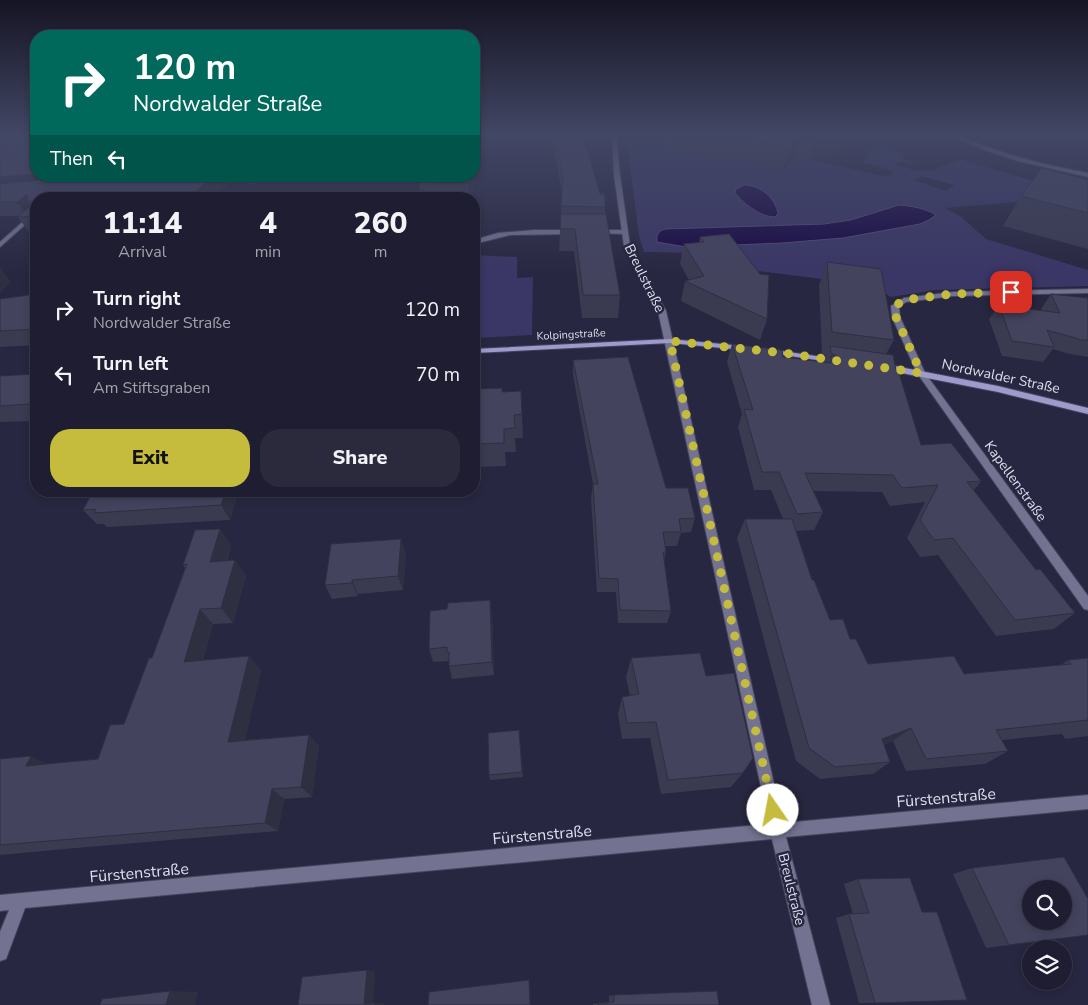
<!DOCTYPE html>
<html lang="en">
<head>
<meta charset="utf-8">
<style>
	:root { --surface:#1e1d31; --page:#2b2a3d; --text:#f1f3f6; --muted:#a1a2ab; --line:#3c3b4d; --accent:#c5bc3d }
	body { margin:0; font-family:"Nunito Sans",sans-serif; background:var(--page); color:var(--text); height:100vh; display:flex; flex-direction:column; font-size:19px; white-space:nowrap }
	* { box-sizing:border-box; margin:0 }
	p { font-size:16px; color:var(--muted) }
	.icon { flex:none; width:28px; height:28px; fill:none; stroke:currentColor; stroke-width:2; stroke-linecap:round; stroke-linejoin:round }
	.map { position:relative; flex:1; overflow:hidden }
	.sheet { position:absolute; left:30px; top:192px; width:450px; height:305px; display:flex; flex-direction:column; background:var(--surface); border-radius:20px; box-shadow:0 2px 8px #0003,0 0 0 1px var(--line) }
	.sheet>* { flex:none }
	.banner { position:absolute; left:30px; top:30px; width:450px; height:152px; border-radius:20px; box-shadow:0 2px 8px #0003,0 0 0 1px var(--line); background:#00695c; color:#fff; overflow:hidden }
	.buttons { position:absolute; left:1022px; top:880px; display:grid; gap:10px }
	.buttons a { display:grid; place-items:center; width:50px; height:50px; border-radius:50%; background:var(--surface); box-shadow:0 2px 8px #0003,0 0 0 1px var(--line); font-size:25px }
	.pin { position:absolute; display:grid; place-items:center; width:42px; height:42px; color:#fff; margin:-21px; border-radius:10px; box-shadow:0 2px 8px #0006 }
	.me { position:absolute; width:55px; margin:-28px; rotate:348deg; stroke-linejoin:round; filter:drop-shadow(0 0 4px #0008) }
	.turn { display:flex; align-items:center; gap:18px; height:105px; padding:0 20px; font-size:22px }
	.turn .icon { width:65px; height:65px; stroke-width:2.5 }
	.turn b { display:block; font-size:35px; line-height:42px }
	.then { display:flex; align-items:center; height:48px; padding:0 20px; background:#0003; gap:10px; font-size:19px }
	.eta { display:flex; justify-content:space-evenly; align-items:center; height:85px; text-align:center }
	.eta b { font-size:30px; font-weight:800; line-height:35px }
	.action { display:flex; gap:10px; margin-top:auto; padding:10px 20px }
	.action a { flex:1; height:58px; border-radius:20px; background:var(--accent); color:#111; font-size:20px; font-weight:800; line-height:58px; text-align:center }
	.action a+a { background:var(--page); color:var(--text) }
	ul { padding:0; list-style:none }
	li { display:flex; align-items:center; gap:15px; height:65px; padding:0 20px }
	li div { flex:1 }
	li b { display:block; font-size:19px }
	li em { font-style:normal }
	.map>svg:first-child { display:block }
	.green { fill:#3a3666; fill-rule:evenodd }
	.water { fill:#180945; stroke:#534978 }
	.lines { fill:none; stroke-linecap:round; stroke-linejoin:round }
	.lane-casing { stroke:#45445d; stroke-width:2 }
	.street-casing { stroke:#45445d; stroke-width:2 }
	.secondary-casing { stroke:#45445d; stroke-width:2 }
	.lane { fill:#737391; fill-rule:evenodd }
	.street { fill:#737391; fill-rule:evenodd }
	.secondary { fill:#9c9bcb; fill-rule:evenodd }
	.wall { fill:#3a3a51 }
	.shaded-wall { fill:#2f2f42 }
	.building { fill:#43435e; stroke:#2f2f42; fill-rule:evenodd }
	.route { stroke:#c5bc3d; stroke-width:9; stroke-dasharray:0 16.2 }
	.labels { text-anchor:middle; stroke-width:5; stroke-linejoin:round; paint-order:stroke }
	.far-street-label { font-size:11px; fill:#dedeef; stroke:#282741 }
	.street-label { font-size:14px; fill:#dedeef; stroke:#282741 }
	.near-street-label { font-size:16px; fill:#dedeef; stroke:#282741 }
</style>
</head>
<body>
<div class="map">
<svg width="1088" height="1005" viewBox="0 0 1088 1005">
	<rect width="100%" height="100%" fill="#282741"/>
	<!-- green -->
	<g class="green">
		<path d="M626,135H643L681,141L783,170L795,157H800L882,176L893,175V172L888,169L863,163L871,149L875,150L880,147L906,154L901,158L913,162L912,164L899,161L895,165L917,171L935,170L939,167L961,160L1052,186L1016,202L945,208L960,216L986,239L1088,270V286L935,290L891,297L869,285L751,270L700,253L644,252L639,236ZM922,176L953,185L954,186L946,191L914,180ZM756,187L772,199L767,216L740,199ZM899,205L909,206L930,211L929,220L843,238L822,239L801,226L851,220Z"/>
		<polygon points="474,255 517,257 517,278 533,277 532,335 474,338"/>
	</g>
	<!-- water -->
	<g class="water">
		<path d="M744,185C760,185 776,198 778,214L775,217C761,217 744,204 735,193L736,189Z"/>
		<path d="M899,205C911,206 925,208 936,215L929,220L920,224L843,238L782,243L686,247L657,242V236L660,231L665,229L824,224L851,220Z"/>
	</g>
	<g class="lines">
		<!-- lane casing -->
		<g class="lane-casing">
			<g id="lane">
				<polygon points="657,135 669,135 679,137 677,138 659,136"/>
				<polygon points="534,230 572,230 575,232 572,234 510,235 474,244 474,240 498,233"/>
				<polygon points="596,230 625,230 628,232 625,234 594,233 593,232"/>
			</g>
		</g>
		<!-- street casing -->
		<g class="street-casing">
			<g id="street">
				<polygon points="612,135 616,135 620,175 630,246 666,311 783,823 1088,795 1088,809 786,837 830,1005 812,1005 772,839 25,908 6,959 0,961 0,932 9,910 0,911 0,895 769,824 658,311 624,246 614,175"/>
				<path d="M952,135H957C999,153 1043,165 1088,173V177L1018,161L984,150Z"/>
				<polygon points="194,176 218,176 253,179 256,181 253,183"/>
				<polygon points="36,210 36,215 0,247 0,242"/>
				<polygon points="1088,289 1088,293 953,296 906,302 899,307 900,317 925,373 1088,596 1088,610 1084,609 917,373 892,317 891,306 904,298 953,292"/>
			</g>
		</g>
		<!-- secondary casing -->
		<g class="secondary-casing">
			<g id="secondary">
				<polygon points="670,339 743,346 747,348 743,350 670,343 474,353 474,349"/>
				<polygon points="767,349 837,359 841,361 837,363 770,353 767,353"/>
				<polygon points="884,364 998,386 1088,408 1088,414 998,392 881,369 881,365"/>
			</g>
		</g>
		<!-- lane -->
		<use href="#lane" class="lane"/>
		<!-- street -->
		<use href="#street" class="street"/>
		<!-- secondary -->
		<use href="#secondary" class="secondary"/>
	</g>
	<!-- wall -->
	<g class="wall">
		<polygon points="0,135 36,176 230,182 210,199 36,199 36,231 28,231 18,217 19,216 0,216"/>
		<polygon points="552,135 598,135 587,151 600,194 605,207 605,214 620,295 618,318 582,318 574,251 559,251 562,192 552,141"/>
		<polygon points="666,135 860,135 856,146 810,160 795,157 783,170 739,160 738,163 664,150"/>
		<polygon points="476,173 471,199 437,199 437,197 421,197 418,176"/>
		<polygon points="1088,180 1088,249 1003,226 1021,196"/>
		<polygon points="700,237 767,319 760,340 681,301 685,281 689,280 680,264 684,244 699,243"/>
		<polygon points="827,262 894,340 886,354 896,370 921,445 981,481 974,490 1036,570 1075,613 1054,629 996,636 938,555 920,557 907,538 925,502 890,506 882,492 813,491 823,512 814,530 796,531 812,580 830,620 850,639 868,664 964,674 1061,665 1068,660 1088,658 1088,736 1065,739 1062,734 1002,740 1008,751 985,764 906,771 893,741 884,745 890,762 873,774 820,779 796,761 737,538 745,519 783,519 771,490 754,490 738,427 742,414 727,362 732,344 783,357 823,362 826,356 822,355 819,285"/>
		<polygon points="36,294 36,345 0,347 0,299"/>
		<polygon points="1051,294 1088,298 1088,357 1070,354 1053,349 1043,362 1002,356 989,319 999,305 1042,311 1041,309"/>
		<polygon points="573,360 666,488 695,518 691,532 681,533 677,546 665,546 666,552 664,560 671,611 667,623 618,623 616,592 597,592 591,498 593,484 573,375"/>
		<polygon points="36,374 36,421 0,422 0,376"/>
		<polygon points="474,389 502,392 522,414 523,438 515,438 516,452 505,452 506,466 480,467 479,454 474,454"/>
		<polygon points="93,491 239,491 230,520 107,527 104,524 97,524 83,510"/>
		<polygon points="231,545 227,561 235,560 246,576 233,623 213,624 203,660 261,670 245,740 309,735 319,746 312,797 284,799 278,831 76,848 0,855 0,759 47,764 98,759 124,724 152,658 185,568 183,565"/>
		<polygon points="406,553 403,590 358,594 358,596 332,599 325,585"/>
		<polygon points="492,614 494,675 452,679 449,666 449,661 433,662 429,649"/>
		<polygon points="631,658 706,676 743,773 731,787 661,794 650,738 622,739 618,714 622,697 630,696 626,677"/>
		<polygon points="519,730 523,777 490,780 489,775"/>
		<polygon points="972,868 1088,935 986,948 953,874"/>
		<polygon points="910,878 875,1003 859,1003 836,918 849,914 853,914 844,884 858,879"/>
		<polygon points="614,995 719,1005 593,1005 593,1004 609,1002 609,996"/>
	</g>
	<!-- shaded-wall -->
	<g class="shaded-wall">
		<polygon points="587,135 598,135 583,158 584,139"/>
		<polygon points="802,135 795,157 783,170 790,147"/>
		<polygon points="827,135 860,135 856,146 810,160 817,137"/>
		<polygon points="475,153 476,173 471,199 470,199 468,183 470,176 474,176 474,158"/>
		<polygon points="36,174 36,176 121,176 0,191 0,177"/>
		<polygon points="215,176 228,176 230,182 210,199 186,199"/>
		<polygon points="27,194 28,202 34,210 26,216 17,202"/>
		<polygon points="0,267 11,282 0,293"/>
		<polygon points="32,402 36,407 36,412 30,404"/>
		<polygon points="226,491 239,491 230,520 221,505"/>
		<polygon points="220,529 231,545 221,577 210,562"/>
		<polygon points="401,539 406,553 403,590 398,576"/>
		<polygon points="235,560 246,576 233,623 221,608"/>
		<polygon points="352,580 358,594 358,596 352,583"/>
		<polygon points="490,600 492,614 494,675 492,662"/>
		<polygon points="200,609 213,624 198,676 184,662"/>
		<polygon points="249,656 261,670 242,753 228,742"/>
		<polygon points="911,728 893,741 865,752 882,739"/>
		<polygon points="309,735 319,746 312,797 301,787"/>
		<polygon points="31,756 54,767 26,766"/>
		<polygon points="272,789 284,799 278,831 265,823"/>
		<polygon points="367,970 375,972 373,1004 364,1004"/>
		<polygon points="529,980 530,982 531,1005 530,1005"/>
		<polygon points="170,991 198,992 195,1005 166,1005"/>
		<rect x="375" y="1003" width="9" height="2"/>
	</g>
	<!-- building -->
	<g class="building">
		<polygon points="0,135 36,135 36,174 0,177"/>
		<polygon points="555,135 587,135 584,139 600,194 605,194 605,207 561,206 563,177"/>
		<polygon points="707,135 827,135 817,137 802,135 790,147 744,138 743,140"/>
		<polygon points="1042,168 1088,180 1088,213 1021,196"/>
		<polygon points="80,176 215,176 186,199 133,199 127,198 95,198 94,199 36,199 36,216 18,217 35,202 28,202 27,194 17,202 0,202 0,184"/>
		<polygon points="437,176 470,176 468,183 435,183"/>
		<polygon points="561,214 606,214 620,295 583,295 575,229 560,229"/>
		<polygon points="729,234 760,274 769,275 767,319 685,281 704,276 684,244 704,242 700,237"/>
		<polygon points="827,262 881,269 894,340 832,332"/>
		<polygon points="36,294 36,329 0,331 0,299"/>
		<polygon points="1051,294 1088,298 1088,340 1082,340 1047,330 1054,347 1012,341 999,305 1060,313"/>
		<polygon points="732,344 782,350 783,357 831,363 831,356 839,357 831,353 830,346 893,355 896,370 898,370 921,445 951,443 981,481 967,482 1036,570 1040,569 1075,613 1015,620 953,538 934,540 920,520 938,485 902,488 893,475 805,473 823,512 797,514 779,472 762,472 744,409 753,410"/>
		<polygon points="628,357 666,488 688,488 695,518 679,519 681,532 663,532 666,552 663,552 671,611 620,610 618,579 599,578 593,484 598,484 573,360"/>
		<polygon points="36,374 36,402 32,402 30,404 0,406 0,376"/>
		<polygon points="502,388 502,392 521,391 522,414 514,415 515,428 504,429 504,443 478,444 477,430 474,430 474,389"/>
		<polygon points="93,491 226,491 221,505 94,513 96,509 83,510"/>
		<polygon points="745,519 792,519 812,580 814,580 830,620 843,619 850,639 856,639 868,664 954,656 964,674 1071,664 1068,660 1088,658 1088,720 996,730 1008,751 926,759 911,728 882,739 890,762 835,767 809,748"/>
		<polygon points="220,529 210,562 235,560 221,608 200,609 184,662 249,656 228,742 309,735 301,787 272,789 265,823 0,845 0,759 31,756 26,766 98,759 110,725 124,724 149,658 152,658 187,564 183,565 195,530"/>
		<polygon points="401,539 398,576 352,580 352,583 325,585 331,544"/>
		<polygon points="490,600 492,662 449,666 449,652 447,652 447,647 429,649 430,611 447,609 448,603"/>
		<polygon points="700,653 706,676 734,673 753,758 743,773 668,780 656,722 627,723 622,697 639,694 631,658"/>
		<polygon points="519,730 522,772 489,775 488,733"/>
		<path d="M1064,857L1088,899V935L1009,945L972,868ZM1031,889H1064V921H1031Z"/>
		<polygon points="910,878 922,912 937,912 967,1000 875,1003 849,914 869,913 858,879"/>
		<polygon points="367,970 364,1004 375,1003 375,1005 298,1005 302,977"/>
		<polygon points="529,980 530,1005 428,1005 429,992"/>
		<polygon points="170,991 166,1005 100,1005 102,999"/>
		<polygon points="717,991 719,1005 597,1005 614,1002 614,995"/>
	</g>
	<!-- sky -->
	<linearGradient id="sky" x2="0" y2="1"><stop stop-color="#161524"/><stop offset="0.49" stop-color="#424765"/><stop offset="1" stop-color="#424765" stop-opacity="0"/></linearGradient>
	<rect width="1088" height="275" fill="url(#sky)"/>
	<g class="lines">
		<!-- route -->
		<polyline class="route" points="773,810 670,341 784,353 921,373 896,317 895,306 904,300 920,298 953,294 1011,292"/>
	</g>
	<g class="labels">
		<!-- far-street labels -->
		<g class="far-street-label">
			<text transform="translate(571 334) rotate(-3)" y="4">Kolpingstraße</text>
		</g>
		<!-- street labels -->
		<g class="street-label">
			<text transform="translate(645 278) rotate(64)" y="5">Breulstraße</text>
			<text transform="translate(1001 376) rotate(12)" y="5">Nordwalder Straße</text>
			<text transform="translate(1016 481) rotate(54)" y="5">Kapellenstraße</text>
			<text transform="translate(792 889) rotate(76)" y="5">Breulstraße</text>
		</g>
		<!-- near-street labels -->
		<g class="near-street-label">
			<text transform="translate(946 797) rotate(-5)" y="6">Fürstenstraße</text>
			<text transform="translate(542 834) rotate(-5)" y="6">Fürstenstraße</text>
			<text transform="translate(139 872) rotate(-5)" y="6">Fürstenstraße</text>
		</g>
	</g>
</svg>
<div class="buttons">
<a><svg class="icon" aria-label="search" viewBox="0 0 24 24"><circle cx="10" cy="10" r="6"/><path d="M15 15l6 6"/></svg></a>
<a><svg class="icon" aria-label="layers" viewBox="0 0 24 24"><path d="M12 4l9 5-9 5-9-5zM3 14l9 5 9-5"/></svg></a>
</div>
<div class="pin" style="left:1011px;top:292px;background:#d93025"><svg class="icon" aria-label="arrive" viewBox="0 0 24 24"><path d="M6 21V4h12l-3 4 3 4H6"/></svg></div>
<svg class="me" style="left:773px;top:810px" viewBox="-20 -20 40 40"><circle r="19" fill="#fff"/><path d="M0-13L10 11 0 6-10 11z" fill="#c5bc3d"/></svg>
<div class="banner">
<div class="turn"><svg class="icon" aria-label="right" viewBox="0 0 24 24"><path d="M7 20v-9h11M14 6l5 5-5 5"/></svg><div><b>120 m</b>Nordwalder Straße</div></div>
<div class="then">Then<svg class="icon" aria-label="left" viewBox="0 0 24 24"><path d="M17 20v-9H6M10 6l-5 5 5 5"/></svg></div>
</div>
<section class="sheet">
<div class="eta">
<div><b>11:14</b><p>Arrival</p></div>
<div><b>4</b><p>min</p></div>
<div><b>260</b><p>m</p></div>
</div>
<ul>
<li><svg class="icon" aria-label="right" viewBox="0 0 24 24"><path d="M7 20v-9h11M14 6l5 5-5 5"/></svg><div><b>Turn right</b><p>Nordwalder Straße</p></div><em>120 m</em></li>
<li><svg class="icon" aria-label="left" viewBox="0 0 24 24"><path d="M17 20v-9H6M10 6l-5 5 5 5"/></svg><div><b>Turn left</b><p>Am Stiftsgraben</p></div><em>70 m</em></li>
</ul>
<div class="action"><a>Exit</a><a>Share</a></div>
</section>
</div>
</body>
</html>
